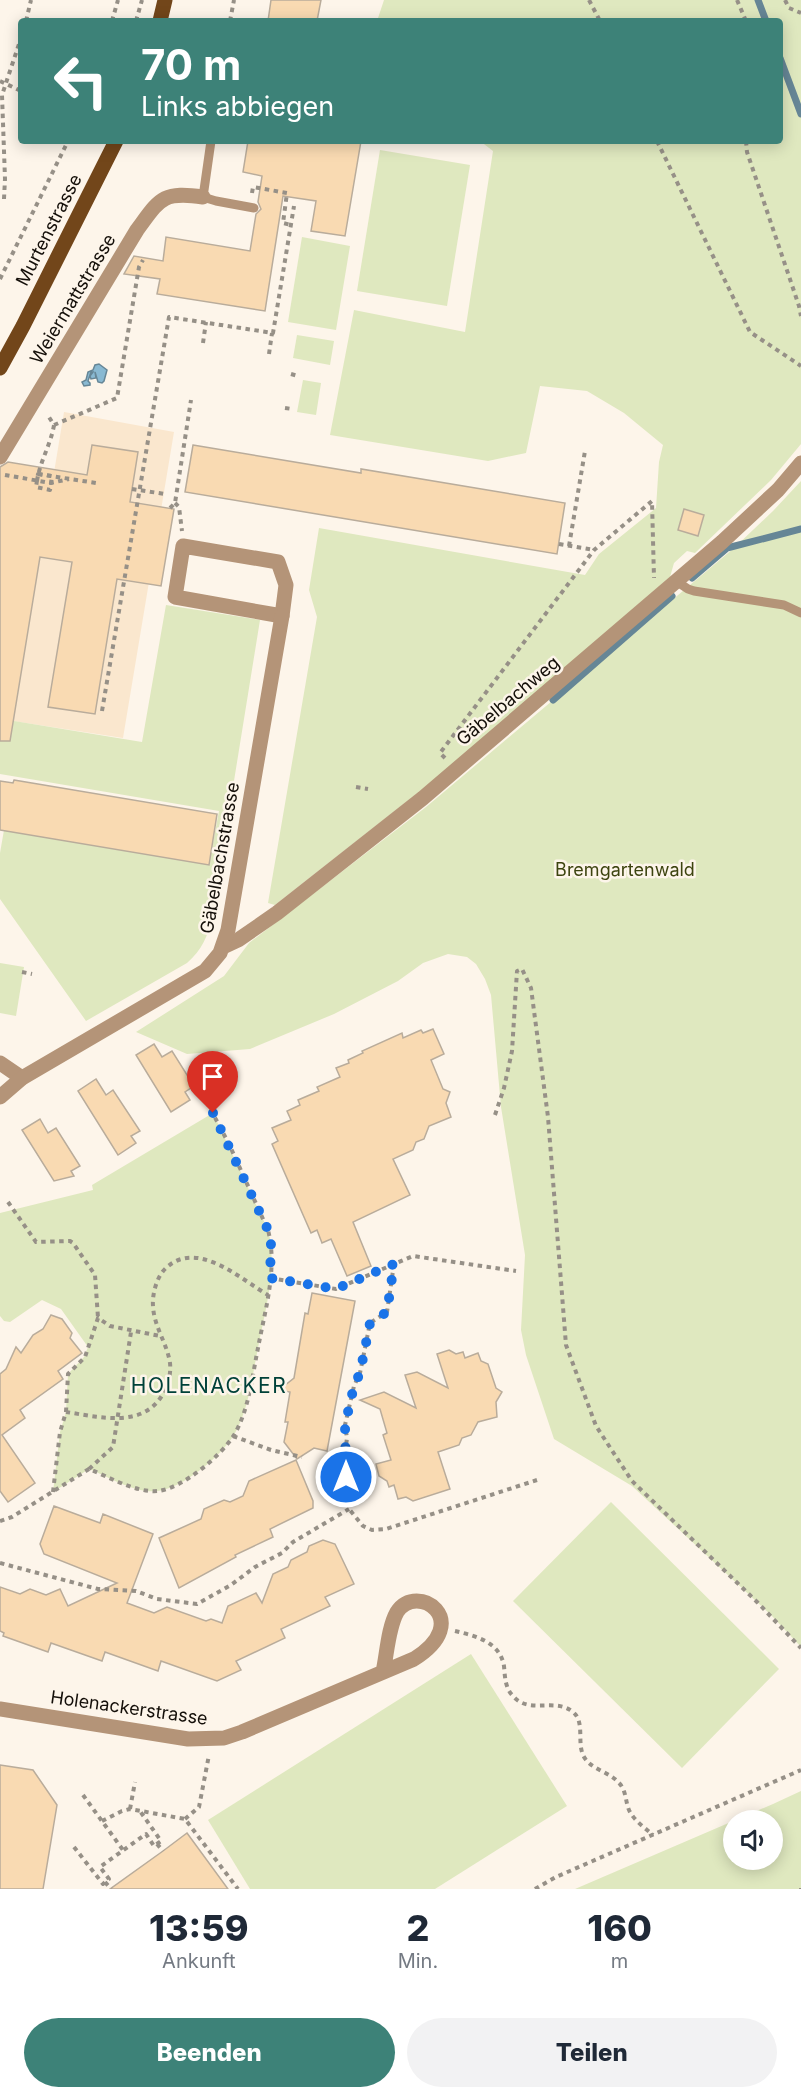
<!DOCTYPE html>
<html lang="de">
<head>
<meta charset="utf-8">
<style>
	:root { --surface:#fff; --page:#f2f2f3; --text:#1f2937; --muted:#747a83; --accent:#3d8278 }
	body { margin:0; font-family:Inter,sans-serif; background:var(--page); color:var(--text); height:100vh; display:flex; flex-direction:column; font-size:22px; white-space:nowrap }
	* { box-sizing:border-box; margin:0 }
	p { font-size:20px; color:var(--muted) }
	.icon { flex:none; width:33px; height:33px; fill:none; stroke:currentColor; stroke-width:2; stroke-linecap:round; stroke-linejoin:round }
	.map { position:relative; height:1889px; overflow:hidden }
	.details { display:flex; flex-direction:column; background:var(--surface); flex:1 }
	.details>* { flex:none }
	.hud { position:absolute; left:18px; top:18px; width:765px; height:126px; border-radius:6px; box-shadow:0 3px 15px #0003; background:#3d8278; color:#fff; overflow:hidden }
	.controls { position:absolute; left:723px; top:1810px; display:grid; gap:12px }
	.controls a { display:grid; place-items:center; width:60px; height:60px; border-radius:50%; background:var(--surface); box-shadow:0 3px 15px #0003; font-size:30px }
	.pin { position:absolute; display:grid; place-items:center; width:51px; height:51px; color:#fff; margin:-62px -26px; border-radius:50% 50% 50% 0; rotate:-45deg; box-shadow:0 0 6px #0007 }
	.pin .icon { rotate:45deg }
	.me { position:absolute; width:66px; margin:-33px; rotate:0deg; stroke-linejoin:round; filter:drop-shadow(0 0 4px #0008) }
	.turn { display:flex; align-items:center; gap:21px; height:126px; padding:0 24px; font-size:27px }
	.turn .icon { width:78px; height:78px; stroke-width:2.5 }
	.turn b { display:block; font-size:42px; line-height:51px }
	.eta { display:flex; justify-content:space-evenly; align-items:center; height:102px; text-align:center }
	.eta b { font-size:36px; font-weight:800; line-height:42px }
	.button { display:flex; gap:12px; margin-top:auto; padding:12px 24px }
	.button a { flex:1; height:69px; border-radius:36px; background:var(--accent); color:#fff; font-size:24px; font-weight:800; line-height:69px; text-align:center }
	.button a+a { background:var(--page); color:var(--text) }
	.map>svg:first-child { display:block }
	.built { fill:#fae7ce }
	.green { fill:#dfe8bf; fill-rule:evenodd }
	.water { fill:#89b9d2; stroke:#668696; stroke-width:1.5 }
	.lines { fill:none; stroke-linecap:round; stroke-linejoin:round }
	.stream { stroke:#668696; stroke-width:7 }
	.building { fill:#f9dab2; stroke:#b9ac9b; stroke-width:1.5 }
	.path { stroke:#969087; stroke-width:4; stroke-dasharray:4.5 4.5; stroke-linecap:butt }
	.lane { stroke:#b49478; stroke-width:9 }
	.street { stroke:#b49478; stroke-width:15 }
	.primary { stroke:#72461a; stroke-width:15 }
	.route { stroke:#1a73e8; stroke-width:10; stroke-dasharray:0 18 }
	.labels { text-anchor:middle; stroke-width:5; stroke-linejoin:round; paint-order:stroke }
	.street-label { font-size:18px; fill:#140f09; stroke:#fdf5ea }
	.park-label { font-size:18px; fill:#3d440f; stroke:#fdf5ea }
	.quarter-label { font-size:21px; letter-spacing:1.5px; fill:#004139; stroke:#fdf5ea }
</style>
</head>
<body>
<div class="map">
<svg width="801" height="1889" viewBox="0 0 801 1889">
	<rect width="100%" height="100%" fill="#fdf5ea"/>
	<!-- built -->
	<polygon class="built" points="64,412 174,432 123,738 13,721"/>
	<!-- green -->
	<g class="green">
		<polygon points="384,0 801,0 801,444 771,480 695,553 687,551 674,563 670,577 447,770 275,905 268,903 317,617 309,590 319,528 585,575 599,554 656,508 659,462 663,445 624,413 587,391 540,386 526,453 488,461 330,435 354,310 465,332 493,151 480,141 780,141 780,21 377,21"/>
		<polygon points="380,150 470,165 447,306 357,291"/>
		<polygon points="302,237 350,246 336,330 288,322"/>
		<polygon points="297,335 334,341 330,365 293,358"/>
		<polygon points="303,380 321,383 316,415 297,412"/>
		<polygon points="801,481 801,1647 771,1615 632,1486 554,1439 526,1355 521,1330 525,1255 501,1107 491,995 485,979 476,964 467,957 448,954 423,963 398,981 334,1014 250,1049 187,1054 136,1032 224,976 249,943 426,807 734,548 773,511"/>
		<path d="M166,605L260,620L212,917C208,936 202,950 187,963L86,1021L0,899V853L4,830L209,864L219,811L0,774V731L2,719L142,742Z"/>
		<polygon points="0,963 24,967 16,1016 0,1013"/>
		<path d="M213,1113L268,1230C278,1268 265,1310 258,1348C252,1377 249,1409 234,1435C221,1456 183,1488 158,1491C136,1494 109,1477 89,1469L53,1492L60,1432L66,1412L68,1374L84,1357L88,1347L61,1309L42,1300L10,1322L4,1321L0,1316V1213L93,1190L92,1185Z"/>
		<polygon points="611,1502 779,1669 682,1768 513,1601"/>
		<polygon points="471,1654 567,1806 435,1889 250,1889 208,1820"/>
		<path d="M801,1791V1889H575L773,1804ZM734,1821H772V1860H734Z"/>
	</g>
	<!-- water -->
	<polygon class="water" points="99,364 107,370 104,381 102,383 98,382 95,372 96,378 91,379 90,376 93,372 91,372 88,381 90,383 90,385 84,386 82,382 86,380 88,372 93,370 95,365"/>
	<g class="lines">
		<!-- stream -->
		<g class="stream">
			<polyline points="758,0 766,21"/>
			<polyline points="780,58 801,114"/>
			<polyline points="692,578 727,548 801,529"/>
			<polyline points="553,700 672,596"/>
		</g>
	</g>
	<!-- building -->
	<g class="building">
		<polygon points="271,0 321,0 317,21 268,21"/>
		<polygon points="248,141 361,141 345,236 311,231 316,201 283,196 265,311 157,294 160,279 124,274 134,256 163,261 166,237 250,251 256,214 261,209 258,202 262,176 243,172"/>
		<polygon points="92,445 138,452 130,502 174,509 161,586 117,579 95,714 48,707 72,562 40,557 10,741 0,741 0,467 8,462 87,475"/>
		<polygon points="193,445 361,473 361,469 565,503 557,554 185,492"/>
		<polygon points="684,509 704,515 698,536 678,530"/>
		<polygon points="14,780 217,814 209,865 0,830 0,781 13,783"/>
		<polygon points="433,1029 444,1054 431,1060 443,1089 450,1092 446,1103 451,1117 429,1126 424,1139 416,1142 413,1150 393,1159 410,1195 353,1222 371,1266 347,1276 331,1239 322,1243 317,1230 311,1233 272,1144 278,1141 272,1128 291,1120 287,1111 300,1105 298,1100 319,1091 317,1087 340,1077 336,1068 349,1063 348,1060 363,1053 362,1051 402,1033 403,1038 421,1030 423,1033"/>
		<polygon points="154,1044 162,1057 172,1051 194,1086 185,1092 190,1100 171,1112 136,1055"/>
		<polygon points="96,1079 106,1095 113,1090 140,1131 131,1136 136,1143 118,1155 78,1091"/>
		<polygon points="40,1119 48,1133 56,1128 80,1166 71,1171 74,1176 54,1181 22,1130"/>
		<polygon points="312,1293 355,1301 327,1451 314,1448 297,1459 284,1442 288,1422 285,1422 290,1392 279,1390 294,1378 305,1313 308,1314"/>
		<polygon points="51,1315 62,1319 72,1333 70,1338 82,1353 58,1371 63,1379 20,1410 25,1418 2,1435 35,1483 8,1502 0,1491 0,1374 6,1369 16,1347 21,1353 33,1335 43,1329"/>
		<polygon points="449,1350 456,1354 463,1352 465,1358 478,1353 481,1361 488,1364 496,1388 502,1392 496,1402 497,1417 478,1422 471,1435 462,1438 459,1445 438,1452 450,1489 413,1501 406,1497 398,1499 394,1485 389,1487 387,1481 379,1476 376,1464 391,1460 383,1435 387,1433 380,1409 360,1400 384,1392 416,1408 405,1375 417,1372 448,1388 437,1354"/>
		<polygon points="296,1460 313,1501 313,1508 270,1529 273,1537 235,1555 236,1557 179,1588 159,1538 201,1519 204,1509 224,1500 230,1502 243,1496 249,1481"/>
		<polygon points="54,1506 100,1523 103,1514 153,1534 127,1603 154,1613 167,1607 206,1621 211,1619 222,1623 228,1606 256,1593 262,1603 273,1574 288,1567 291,1560 307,1552 309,1546 323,1540 335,1544 354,1584 325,1597 330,1606 281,1629 285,1638 236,1661 241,1670 217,1681 161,1661 158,1671 105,1652 102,1661 51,1643 48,1652 3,1636 4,1633 0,1631 0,1587 20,1594 30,1589 46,1595 60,1589 68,1606 117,1583 44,1554 40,1544"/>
		<polygon points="0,1765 33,1770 57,1805 43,1889 0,1889"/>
		<polygon points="187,1833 228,1889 110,1889 163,1851"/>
	</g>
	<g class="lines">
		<!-- path -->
		<g class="path">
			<polyline points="589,0 600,21"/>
			<polyline points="737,0 746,21"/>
			<polyline points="785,0 789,8 801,13"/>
			<polyline points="26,21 31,0"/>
			<polyline points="112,21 118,0"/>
			<polyline points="136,21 142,0"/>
			<polyline points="230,21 234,0"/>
			<polyline points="0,81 21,91"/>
			<polyline points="657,141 750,332 801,366"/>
			<polyline points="746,141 747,152 799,306 801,316"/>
			<polyline points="252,193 253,187 287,193 283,223 291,225"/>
			<polyline points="4,199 5,179 2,95 21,38"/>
			<polyline points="0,279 68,141"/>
			<polyline points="203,343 206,322"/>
			<polyline points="269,354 272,333"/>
			<polyline points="291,374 298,376"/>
			<polyline points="285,408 292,409"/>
			<polyline points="54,425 117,398 139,267 143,260"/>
			<polyline points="38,474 96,483"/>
			<polygon points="38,474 52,476 50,490 36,487"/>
			<polyline points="5,475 51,483 69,479"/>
			<path d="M37,481C40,461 51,444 54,425L47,414"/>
			<polyline points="132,489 165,494"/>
			<polyline points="175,503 179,507 182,531"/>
			<polyline points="170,508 175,503 191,400"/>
			<polyline points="559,544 594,550"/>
			<polyline points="569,546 585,451"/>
			<polyline points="102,711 169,317 273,333 294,206"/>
			<polyline points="445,758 440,753 594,550 652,501 654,578"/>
			<polyline points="356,787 368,789"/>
			<polyline points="22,972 32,974"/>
			<polyline points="495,1115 504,1088 512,1051 517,971 522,969 531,988 548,1117 566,1345 596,1426 632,1481 757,1602 801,1648"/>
			<polyline points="8,1202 36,1242 70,1241 73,1243 95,1275 98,1318"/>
			<polyline points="394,1264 387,1312 370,1323 360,1373 354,1386 345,1425 347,1438 344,1461 349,1509 363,1526 372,1530 386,1529 537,1480"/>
			<polyline points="270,1278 336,1289 413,1256 516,1271"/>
			<polyline points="66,1412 68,1374 85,1357 98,1318 110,1326 160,1336"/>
			<polyline points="233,1436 271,1450 302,1457"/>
			<polyline points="89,1469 113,1447 131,1332"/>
			<path d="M53,1492L60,1432L66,1412C100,1417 146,1430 165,1390C169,1382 171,1372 170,1363C167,1343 154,1327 153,1306C152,1294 157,1276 166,1268C197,1239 239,1278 268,1295"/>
			<path d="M0,1521L12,1517L89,1469C109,1477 136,1493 158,1491C183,1488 221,1456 234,1435C249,1410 252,1377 258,1348C265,1310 278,1268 268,1230L229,1144L203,1095"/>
			<polyline points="0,1563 98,1589 136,1591 157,1599 197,1604 231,1585 255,1567 282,1553 293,1542 349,1509"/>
			<path d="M455,1631C476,1636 500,1642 504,1666C505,1677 505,1688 513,1696C529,1715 555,1697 573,1712C585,1722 577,1741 583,1755C590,1770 609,1771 619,1783C627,1791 625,1803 630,1812C635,1821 645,1828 653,1835"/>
			<polyline points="83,1795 123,1850"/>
			<polyline points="130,1809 135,1782"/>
			<polyline points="185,1819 199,1807 209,1755"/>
			<polyline points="102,1821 122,1811 130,1809 185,1819 238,1889"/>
			<polyline points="157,1844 163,1851"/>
			<polyline points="74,1847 103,1884 109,1879 100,1867 146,1834 154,1846 161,1841 140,1811"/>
			<polyline points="105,1882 111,1889"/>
			<polyline points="535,1889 556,1877 801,1770"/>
			<polyline points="801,1889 801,1888"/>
		</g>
		<!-- lane -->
		<g class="lane">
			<polyline points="211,141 203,197 216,201 254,208"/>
			<polyline points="676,581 688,589 694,591 784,605 801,613"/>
		</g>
		<!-- street -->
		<g class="street">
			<path d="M0,457L137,230C160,199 162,191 203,197"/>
			<polygon points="183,546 278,562 286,585 282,616 175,597"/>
			<polyline points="223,947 238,940 277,913 423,798 722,542 778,490 801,463"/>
			<polyline points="0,1063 22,1078"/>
			<polyline points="0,1097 22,1078 205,971 220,953 228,930 282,616"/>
			<path d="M0,1709L188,1739L224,1738L242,1732L414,1659C475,1621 417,1581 397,1612C388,1628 387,1654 383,1672"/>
		</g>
		<!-- primary -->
		<g class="primary">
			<polyline points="160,21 165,0"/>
			<polyline points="0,368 23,326 116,141"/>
		</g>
	</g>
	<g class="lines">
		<!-- route -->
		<polyline class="route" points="213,1113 268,1230 271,1242 270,1278 336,1289 394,1264 387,1312 370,1323 360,1373 354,1386 345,1425 346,1477"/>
	</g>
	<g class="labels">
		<!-- street labels -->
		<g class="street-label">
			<text transform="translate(49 230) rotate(-63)" y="6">Murtenstrasse</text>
			<text transform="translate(73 299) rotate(-59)" y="6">Weiermattstrasse</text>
			<text transform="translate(508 701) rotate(-40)" y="6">Gäbelbachweg</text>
			<text transform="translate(220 858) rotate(-80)" y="6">Gäbelbachstrasse</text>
			<text transform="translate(129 1708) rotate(8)" y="6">Holenackerstrasse</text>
		</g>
		<!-- park labels -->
		<g class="park-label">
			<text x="625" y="876">Bremgartenwald</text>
		</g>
		<!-- quarter labels -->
		<g class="quarter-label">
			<text x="209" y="1393">HOLENACKER</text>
		</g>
	</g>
</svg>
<div class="controls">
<a><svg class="icon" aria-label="sound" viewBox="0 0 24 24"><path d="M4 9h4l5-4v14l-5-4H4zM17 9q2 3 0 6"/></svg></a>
</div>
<div class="pin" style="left:213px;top:1113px;background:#d93025"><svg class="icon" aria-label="arrive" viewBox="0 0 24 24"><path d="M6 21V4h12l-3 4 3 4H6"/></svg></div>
<svg class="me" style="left:346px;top:1477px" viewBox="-20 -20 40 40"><circle r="17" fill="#1a73e8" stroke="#fff" stroke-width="3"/><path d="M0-11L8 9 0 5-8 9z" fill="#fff"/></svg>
<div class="hud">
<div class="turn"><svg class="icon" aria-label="left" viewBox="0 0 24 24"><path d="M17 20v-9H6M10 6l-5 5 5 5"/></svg><div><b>70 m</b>Links abbiegen</div></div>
</div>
</div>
<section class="details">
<div class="eta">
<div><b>13:59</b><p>Ankunft</p></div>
<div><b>2</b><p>Min.</p></div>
<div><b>160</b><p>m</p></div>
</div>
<div class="button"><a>Beenden</a><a>Teilen</a></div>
</section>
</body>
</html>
